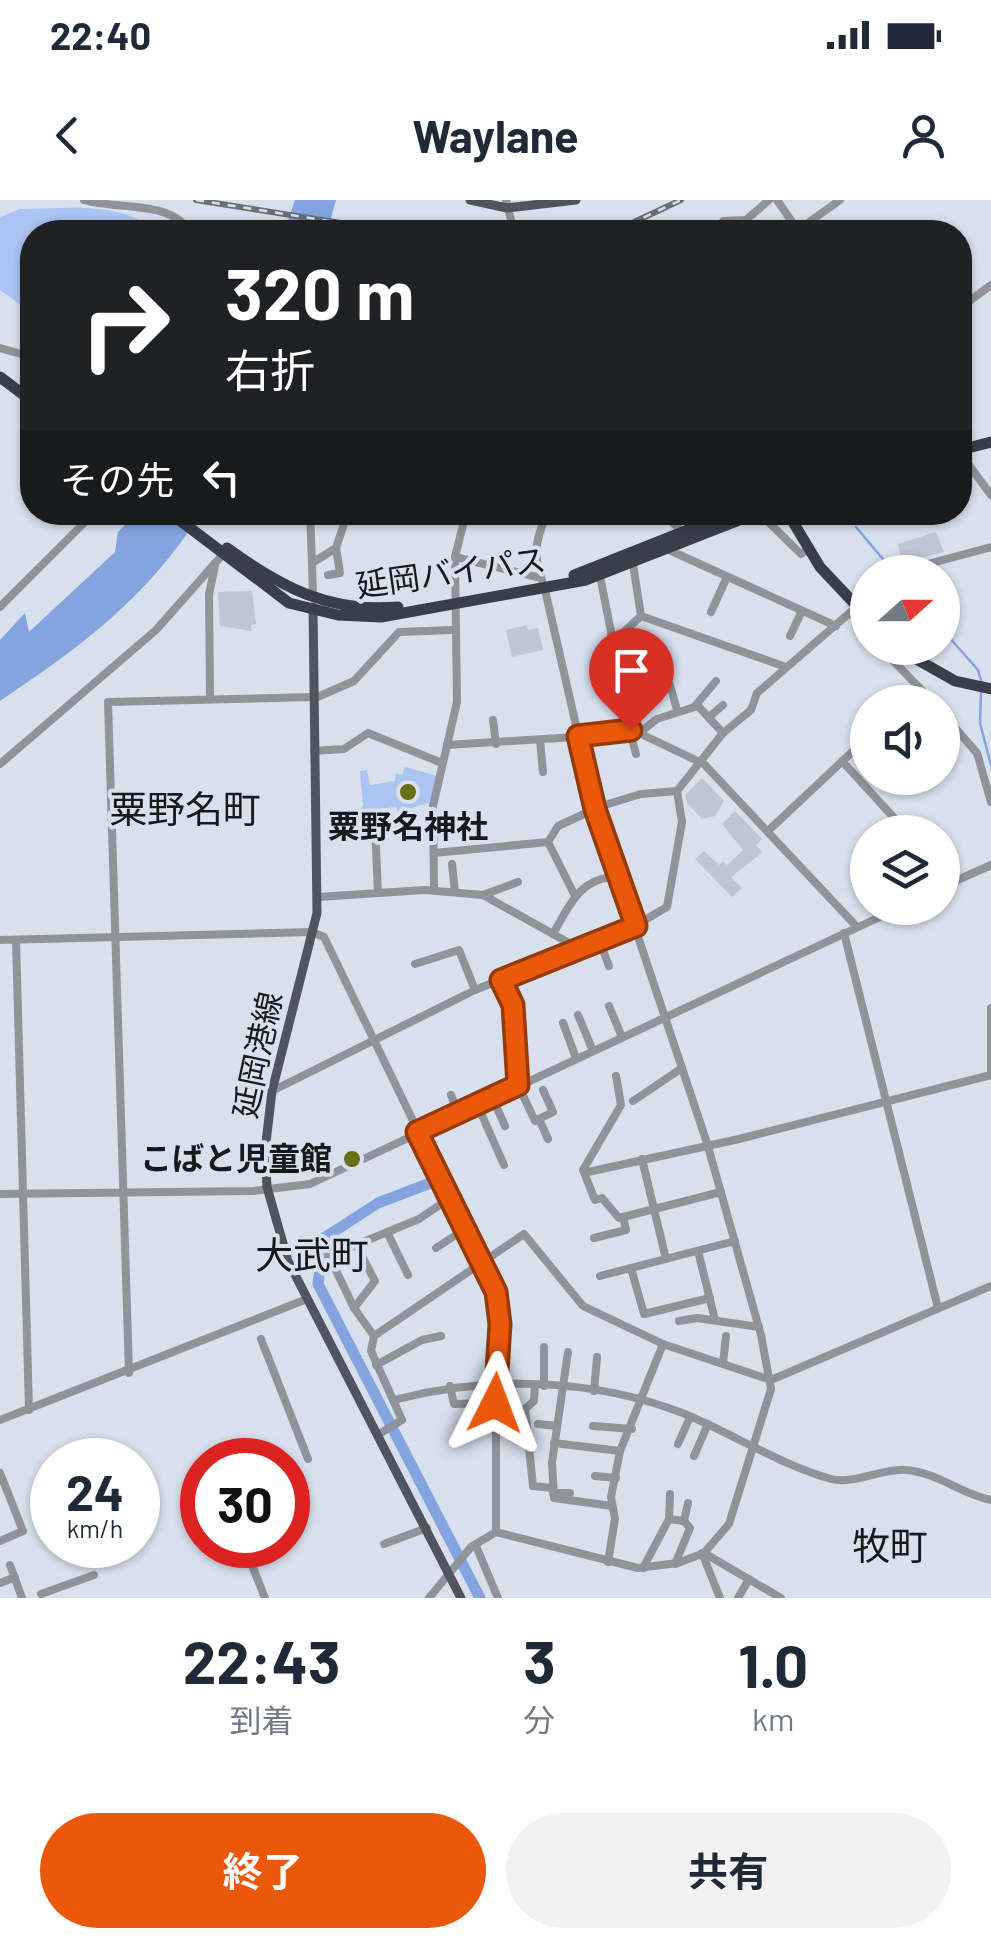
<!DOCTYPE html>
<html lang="ja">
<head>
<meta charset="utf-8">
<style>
	:root { --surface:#fff; --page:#f2f2f3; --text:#1f2937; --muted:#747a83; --accent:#ea580c }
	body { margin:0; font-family:Barlow,"Noto Sans JP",sans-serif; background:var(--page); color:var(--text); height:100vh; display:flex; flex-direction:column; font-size:38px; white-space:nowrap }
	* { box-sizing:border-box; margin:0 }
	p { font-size:32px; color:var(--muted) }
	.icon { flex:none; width:55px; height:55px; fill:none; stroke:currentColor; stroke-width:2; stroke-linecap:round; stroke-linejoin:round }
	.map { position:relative; height:1398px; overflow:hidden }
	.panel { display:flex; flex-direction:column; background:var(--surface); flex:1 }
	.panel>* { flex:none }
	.hud { position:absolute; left:20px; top:20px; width:952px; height:305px; border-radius:40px; box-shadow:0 2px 8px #0004; background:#202124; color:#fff; overflow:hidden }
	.needle { width:65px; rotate:69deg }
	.buttons { position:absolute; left:850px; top:355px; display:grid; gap:20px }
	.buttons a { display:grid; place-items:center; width:110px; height:110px; border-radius:50%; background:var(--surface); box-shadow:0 2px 8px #0004; font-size:50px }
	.speed { position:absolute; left:30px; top:1238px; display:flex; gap:20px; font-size:50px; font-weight:700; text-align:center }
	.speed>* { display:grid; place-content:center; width:130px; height:130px; border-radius:50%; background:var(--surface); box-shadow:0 2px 8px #0004; line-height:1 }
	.speed small { font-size:25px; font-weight:400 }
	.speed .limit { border:15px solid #d22; background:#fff; color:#111 }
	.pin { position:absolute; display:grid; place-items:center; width:85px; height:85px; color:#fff; margin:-102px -42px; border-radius:50% 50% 50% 0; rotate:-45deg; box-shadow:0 0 10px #0007 }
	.pin .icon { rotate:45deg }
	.me { position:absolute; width:110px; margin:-55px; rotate:3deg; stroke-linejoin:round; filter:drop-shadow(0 0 8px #0008) }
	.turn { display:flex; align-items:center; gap:35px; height:210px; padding:0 40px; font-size:45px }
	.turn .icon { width:130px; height:130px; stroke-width:2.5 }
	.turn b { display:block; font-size:70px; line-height:85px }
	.then { display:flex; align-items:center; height:95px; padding:0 40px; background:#0003; gap:20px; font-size:38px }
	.eta { display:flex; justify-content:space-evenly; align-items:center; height:170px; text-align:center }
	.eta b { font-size:60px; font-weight:700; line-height:70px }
	.cta { display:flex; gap:20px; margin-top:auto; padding:20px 40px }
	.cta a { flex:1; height:115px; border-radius:60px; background:var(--accent); color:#fff; font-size:40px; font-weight:700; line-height:115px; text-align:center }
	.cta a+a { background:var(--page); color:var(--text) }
	.status { display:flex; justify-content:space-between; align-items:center; height:70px; padding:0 50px; background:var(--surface); direction:ltr }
	.status svg { height:28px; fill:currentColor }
	header { display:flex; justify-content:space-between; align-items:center; height:130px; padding:0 40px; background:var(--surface); font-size:45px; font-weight:700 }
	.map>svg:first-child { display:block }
	.green { fill:#abc4f2 }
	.water { fill:#84a4e0 }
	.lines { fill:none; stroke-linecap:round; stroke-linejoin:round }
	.stream { stroke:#84a4e0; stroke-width:2.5 }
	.river { stroke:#84a4e0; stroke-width:11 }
	.building { fill:#bec6d3 }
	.minor { stroke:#909399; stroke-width:8 }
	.major { stroke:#4f545e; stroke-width:9 }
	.highway { stroke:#393f4a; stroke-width:11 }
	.rail-casing { stroke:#6a6f77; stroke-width:6 }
	.rail { stroke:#d8e0ee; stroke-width:2.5; stroke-dasharray:8; stroke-linecap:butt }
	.route-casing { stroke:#983908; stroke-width:25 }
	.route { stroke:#ea580c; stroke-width:18 }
	.poi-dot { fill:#6a6f15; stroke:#d8e0ee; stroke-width:4 }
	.labels { text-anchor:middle; stroke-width:8; stroke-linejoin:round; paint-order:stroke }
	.street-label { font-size:32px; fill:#16191d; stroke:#d8e0ee }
	.poi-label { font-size:32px; font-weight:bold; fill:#16191d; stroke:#d8e0ee }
	.quarter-label { font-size:38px; fill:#16191d; stroke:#d8e0ee }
</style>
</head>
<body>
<div class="status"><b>22:40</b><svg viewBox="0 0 49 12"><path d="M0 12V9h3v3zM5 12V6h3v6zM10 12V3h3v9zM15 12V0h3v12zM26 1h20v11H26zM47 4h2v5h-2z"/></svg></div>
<header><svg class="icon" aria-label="back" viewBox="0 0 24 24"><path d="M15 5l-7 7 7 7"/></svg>Waylane<svg class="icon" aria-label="person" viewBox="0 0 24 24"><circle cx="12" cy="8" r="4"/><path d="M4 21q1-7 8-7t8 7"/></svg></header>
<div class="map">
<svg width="991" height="1398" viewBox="0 0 991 1398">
	<rect width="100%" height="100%" fill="#d8e0ee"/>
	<!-- green -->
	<g class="green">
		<path d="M20,9C68,9 120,0 157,32H32V108H25L0,90V17Z"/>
		<polygon points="405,567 437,576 432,602 398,612 396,607 359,611 363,606 360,571 367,570 370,585 395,581 396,573 402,575"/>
	</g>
	<!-- water -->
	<g class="water">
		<polygon points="295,0 336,0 327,32 284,32"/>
		<path d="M137,313H201C146,399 83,445 0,501V440L25,413L29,432L115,352L118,332Z"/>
	</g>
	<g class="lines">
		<!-- stream -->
		<g class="stream">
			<polyline points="856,327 893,371"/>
			<polyline points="942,429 978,470 982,484"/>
			<polyline points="981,492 980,523 991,565"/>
		</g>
		<!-- river -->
		<polyline class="river" points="433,982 378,1003 324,1038 318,1084 480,1398"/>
	</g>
	<!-- building -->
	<g class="building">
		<polygon points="936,332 944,352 902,363 898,344"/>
		<polygon points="252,391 256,424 251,425 252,431 220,426 218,392"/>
		<polygon points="527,425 528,430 538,428 543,450 512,457 506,430"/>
		<polygon points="702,578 724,601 715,616 702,619 687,603 685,595"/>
		<polygon points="735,611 762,639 756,645 763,652 731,677 742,688 732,697 695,659 704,651 719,665 723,661 727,665 743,650 722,624"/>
	</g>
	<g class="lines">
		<!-- minor -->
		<g class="minor">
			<path d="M84,0C116,10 173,0 189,32"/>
			<polyline points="506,0 514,32"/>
			<polyline points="777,0 799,32"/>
			<polyline points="798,30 840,0"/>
			<polyline points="624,32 648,25 722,25"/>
			<polyline points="719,32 723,21 746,20 769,0"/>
			<polyline points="960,108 991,85"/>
			<polyline points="0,148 32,157"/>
			<polyline points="960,253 991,295"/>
			<polyline points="310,312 312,363"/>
			<polyline points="660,312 683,332"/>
			<polyline points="758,312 801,354 807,350"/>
			<polyline points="669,350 836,426"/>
			<polyline points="455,357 537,377"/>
			<polyline points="633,364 641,416 613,442 610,458 636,554"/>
			<polyline points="898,372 991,347"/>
			<polyline points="328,375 340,373 336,348"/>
			<polyline points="600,376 613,442"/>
			<polyline points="313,398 312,363 336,348 348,312"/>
			<polyline points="0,407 95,312"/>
			<polyline points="711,412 727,377"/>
			<polyline points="851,413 868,432"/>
			<polyline points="641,416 786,467"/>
			<polyline points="790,436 802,411"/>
			<polyline points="881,448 933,502"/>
			<polyline points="670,485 677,510"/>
			<polyline points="210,496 209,394 215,366"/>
			<polyline points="313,499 354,481 399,432 453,430"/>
			<polyline points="904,502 919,488"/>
			<polyline points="695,506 716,481"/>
			<polyline points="942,513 977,553 991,602"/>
			<polyline points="709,517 723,505"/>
			<polyline points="493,520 496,544"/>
			<polyline points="639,533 657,519 698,506 723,533"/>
			<polyline points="540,540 543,572"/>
			<polyline points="447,545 639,533 704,564 857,727"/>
			<polyline points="314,551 344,549 368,533 442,563"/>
			<polyline points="842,561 907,632"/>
			<polyline points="0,564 156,430 225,352"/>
			<polyline points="595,608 641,594 677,591"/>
			<polyline points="360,626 391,625"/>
			<polyline points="375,626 378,693"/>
			<polyline points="768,631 868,537"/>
			<polyline points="434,653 548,642"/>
			<polyline points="452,664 455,692"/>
			<polyline points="942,670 954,682"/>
			<polyline points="942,687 991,665"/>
			<polyline points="434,690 433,606 457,502 455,357 464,321 443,312"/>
			<polyline points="483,695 518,682"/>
			<polyline points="575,696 548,642 558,626 595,609"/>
			<polyline points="318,697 425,690 483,695 578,748"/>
			<polyline points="844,733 938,1108"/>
			<path d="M553,734C569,706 580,677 617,677"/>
			<polyline points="0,740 312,732 324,737 496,1092 496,1332"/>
			<polyline points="16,740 29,1210"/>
			<polyline points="599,740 609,766"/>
			<polyline points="415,764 459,750 475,790"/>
			<polyline points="501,780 513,805 518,885 535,921 553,912 543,890"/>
			<polyline points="609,806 622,837"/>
			<polyline points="991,808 991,875"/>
			<polyline points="578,815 593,851"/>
			<polyline points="563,823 576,858"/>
			<polyline points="616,876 621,905 583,970 595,1000 602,998 619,1018 721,992"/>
			<polyline points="272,891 475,790 636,725 667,707 682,622 677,591 723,533 751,510 757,493 868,397"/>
			<polyline points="451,895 458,913"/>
			<polyline points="492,897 505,926"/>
			<polyline points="633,901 682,868"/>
			<polyline points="477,904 504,965"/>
			<polyline points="539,919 548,939"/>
			<polyline points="642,959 666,1059"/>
			<polyline points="588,972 739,939 991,875"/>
			<polyline points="0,994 253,991 310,984 899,708"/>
			<polyline points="387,1032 408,1075"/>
			<polyline points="594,1038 626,1030 623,1017"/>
			<polyline points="436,1048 465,1029"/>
			<polyline points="698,1051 715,1120"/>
			<polyline points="631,1068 644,1114 710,1098"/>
			<polyline points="600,1076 735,1041"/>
			<polyline points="354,1108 375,1081 356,1045"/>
			<polyline points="679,1121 697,1118 759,1127"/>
			<polyline points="374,1136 354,1108 329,1056 419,1019 450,998"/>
			<polyline points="261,1139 308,1259"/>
			<polyline points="568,1152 552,1262 554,1298 612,1306"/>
			<polyline points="723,1163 726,1136"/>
			<polyline points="376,1165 422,1140 441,1136"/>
			<polyline points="129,1173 108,502 313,497"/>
			<polyline points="450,1186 454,1204 495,1203"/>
			<polyline points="535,1186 534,1201 525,1209 533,1286 552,1288"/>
			<polyline points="544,1186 544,1147"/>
			<polyline points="594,1191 597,1157"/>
			<path d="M394,1200C487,1175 594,1178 685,1214C733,1234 781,1265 831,1279C853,1285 882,1268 905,1270C937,1272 961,1294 991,1300"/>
			<polyline points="0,1220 307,1099"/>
			<polyline points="538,1224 557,1226"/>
			<polyline points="593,1226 632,1229"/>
			<polyline points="379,1234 402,1220 371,1151 374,1136 524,1034 583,1106 663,1144 771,1180 991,1086"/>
			<polyline points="554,1243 620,1251"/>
			<polyline points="678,1244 690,1217"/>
			<polyline points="694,1256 708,1224"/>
			<polyline points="0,1273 23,1331 0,1341"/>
			<polyline points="595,1276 616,1278"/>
			<polyline points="553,1293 570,1293"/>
			<polyline points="669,1319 670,1294"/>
			<polyline points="684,1321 688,1303"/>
			<path d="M496,1332L638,1368L678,1363L704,1353L729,1324L771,1189L761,1135L707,943L595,608L545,390C534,357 532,346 548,312"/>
			<polyline points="384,1344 427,1328"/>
			<polyline points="244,1345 265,1398"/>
			<polyline points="476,1346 498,1398"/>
			<polyline points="702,1353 720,1398"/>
			<polyline points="704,1353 781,1398"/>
			<polyline points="608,1362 615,1319 611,1297 620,1251 663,1144"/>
			<polyline points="10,1365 22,1398"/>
			<polyline points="643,1368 669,1319 684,1321 690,1328 675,1364"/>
			<polyline points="0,1383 15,1377"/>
			<polyline points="41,1394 94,1375"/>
			<polyline points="429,1398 471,1347 496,1332"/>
			<polyline points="738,1398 749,1379"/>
		</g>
		<!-- major -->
		<g class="major">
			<polyline points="470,0 507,8 576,0"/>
			<polyline points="313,407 317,713 272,891 265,951 267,987 288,1061 461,1398"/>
		</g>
		<!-- highway -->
		<g class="highway">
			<polyline points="0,177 32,201"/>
			<polyline points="960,250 991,242"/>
			<polyline points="169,312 289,403 338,415 381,417 586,380 760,312"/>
			<polyline points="787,312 820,367 868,418"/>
			<path d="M227,348C281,387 329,413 398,407"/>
			<polyline points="574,375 733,312"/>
			<polyline points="897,448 955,481 991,489"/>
		</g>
		<!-- rail casing -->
		<g class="rail-casing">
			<g id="rail">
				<polyline points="196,0 398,32"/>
				<polyline points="598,32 632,23 681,0"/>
			</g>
		</g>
		<!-- rail -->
		<use href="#rail" class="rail"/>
	</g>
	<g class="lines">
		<!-- route casing -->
		<g class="route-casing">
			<polyline id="route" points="495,1203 500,1124 496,1092 417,932 518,885 513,805 501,780 636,726 595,609 578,536 631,530"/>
		</g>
		<!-- route -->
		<use href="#route" class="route"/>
	</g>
	<!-- markers -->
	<g class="poi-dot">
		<circle cx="408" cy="592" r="10"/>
		<circle cx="352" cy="959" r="10"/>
	</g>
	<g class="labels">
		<!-- street labels -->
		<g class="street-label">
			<text transform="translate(451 373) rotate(-8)" y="11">延岡バイパス</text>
			<text transform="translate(258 855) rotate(-78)" y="11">延岡港線</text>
		</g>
		<!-- poi labels -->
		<g class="poi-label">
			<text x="408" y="638">粟野名神社</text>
			<text x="332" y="970" text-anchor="end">こばと児童館</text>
		</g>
		<!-- quarter labels -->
		<g class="quarter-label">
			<text x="185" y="623">粟野名町</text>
			<text x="312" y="1069">大武町</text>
			<text x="890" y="1360">牧町</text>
		</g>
	</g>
</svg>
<div class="buttons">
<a><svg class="needle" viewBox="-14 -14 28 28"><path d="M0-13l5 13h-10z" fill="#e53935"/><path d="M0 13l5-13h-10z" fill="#747a83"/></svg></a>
<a><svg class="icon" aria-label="sound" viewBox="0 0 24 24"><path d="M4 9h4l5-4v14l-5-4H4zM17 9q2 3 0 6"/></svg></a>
<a><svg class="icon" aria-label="layers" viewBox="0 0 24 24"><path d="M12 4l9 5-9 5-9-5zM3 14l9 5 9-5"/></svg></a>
</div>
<div class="speed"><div>24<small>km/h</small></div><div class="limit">30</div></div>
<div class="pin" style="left:631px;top:530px;background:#d93025"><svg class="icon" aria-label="arrive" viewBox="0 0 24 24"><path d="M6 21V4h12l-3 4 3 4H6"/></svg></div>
<svg class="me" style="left:495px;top:1203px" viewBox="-20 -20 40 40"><path d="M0-17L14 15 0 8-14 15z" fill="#ea580c" stroke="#fff" stroke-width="4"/></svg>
<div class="hud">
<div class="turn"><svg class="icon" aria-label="right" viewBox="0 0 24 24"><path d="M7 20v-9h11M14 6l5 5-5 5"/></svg><div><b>320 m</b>右折</div></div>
<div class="then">その先<svg class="icon" aria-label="left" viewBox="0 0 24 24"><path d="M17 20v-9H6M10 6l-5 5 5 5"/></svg></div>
</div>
</div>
<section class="panel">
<div class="eta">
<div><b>22:43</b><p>到着</p></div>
<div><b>3</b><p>分</p></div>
<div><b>1.0</b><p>km</p></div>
</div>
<div class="cta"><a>終了</a><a>共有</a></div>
</section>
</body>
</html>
